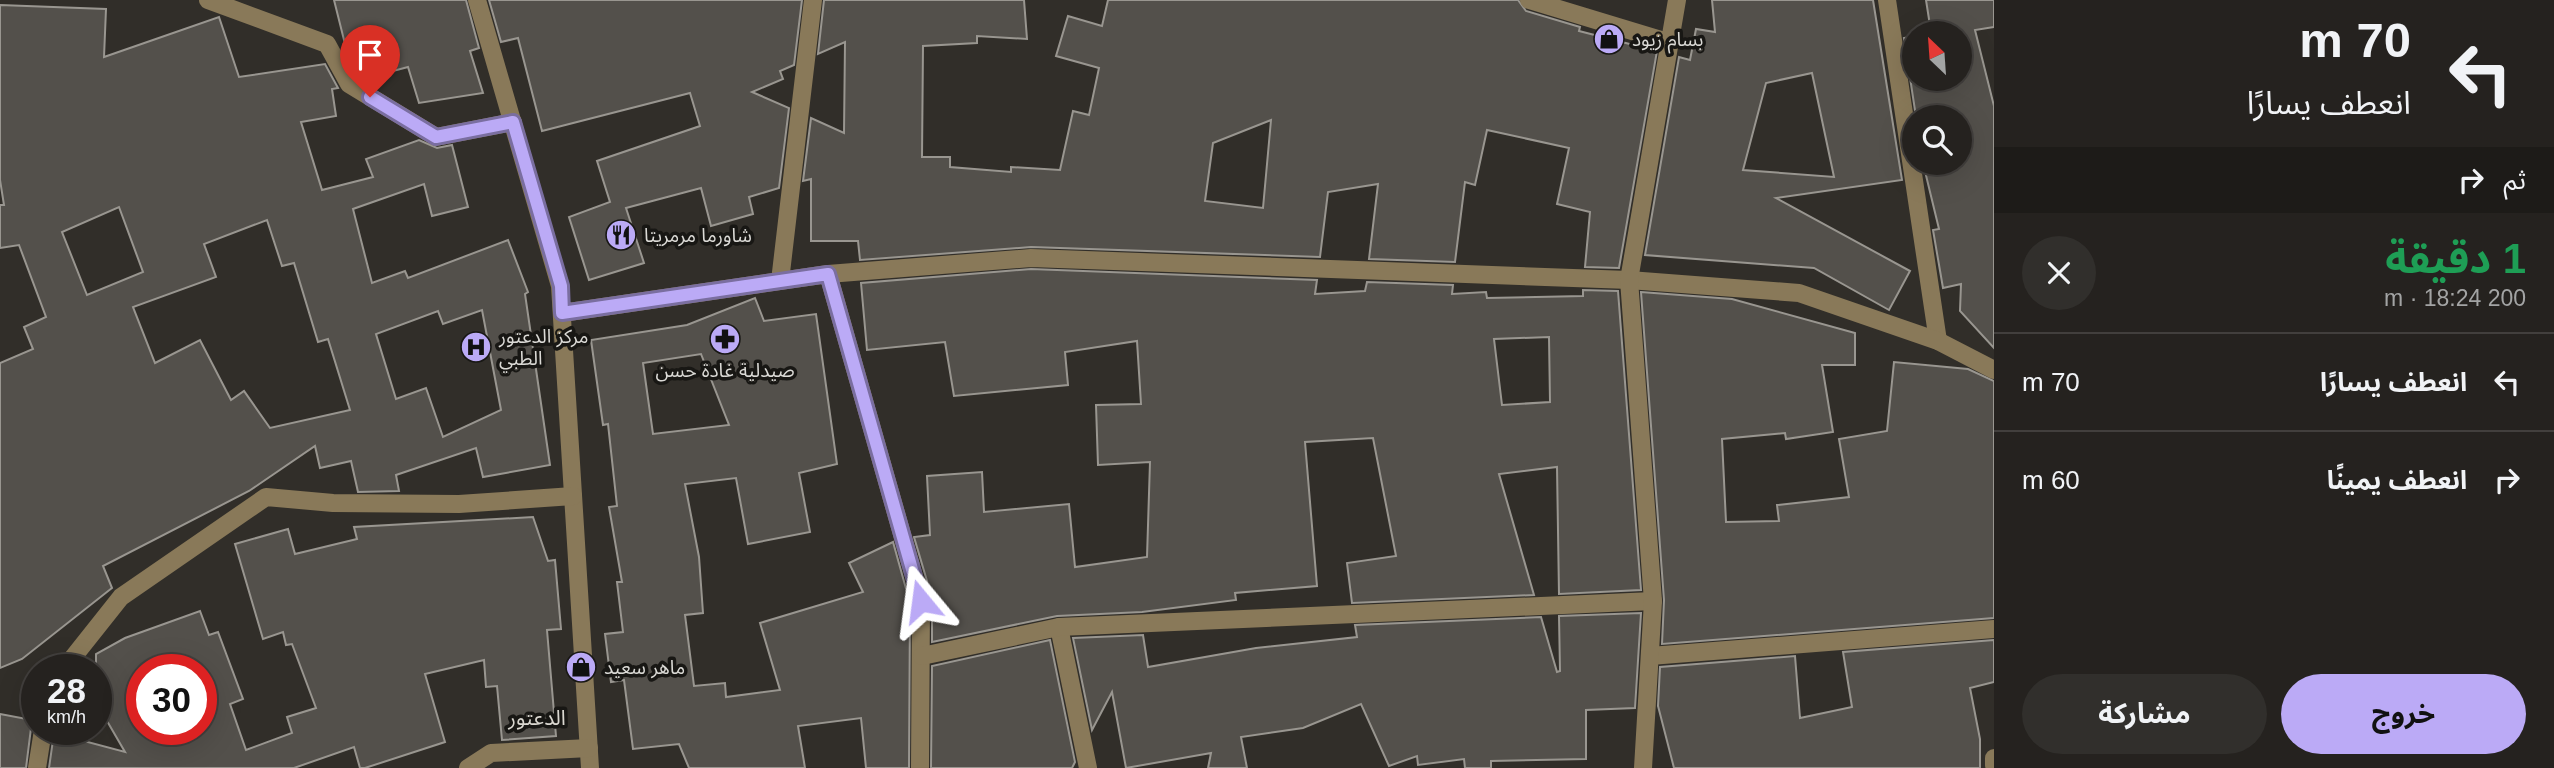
<!DOCTYPE html>
<html lang="ar">
<head>
<meta charset="utf-8">
<style>
	:root { --surface:#25221f; --page:#312f2c; --text:#f1f3f6; --muted:#a3a4a4; --line:#423f3d; --accent:#bbaaf6 }
	body { margin:0; font-family:Helvetica,"Noto Sans Arabic",sans-serif; background:var(--page); color:var(--text); direction:rtl; height:100vh; display:flex; flex-direction:column; font-size:26px; white-space:nowrap }
	* { box-sizing:border-box; margin:0 }
	p { font-size:23px; color:var(--muted) }
	.icon { flex:none; width:38px; height:38px; fill:none; stroke:currentColor; stroke-width:2; stroke-linecap:round; stroke-linejoin:round }
	.map { position:relative; flex:1; overflow:hidden; direction:ltr }
	.details { display:flex; flex-direction:column; background:var(--surface); width:560px }
	.details>* { flex:none }
	.hud { background:#25221f; color:var(--text); overflow:hidden }
	.needle { width:46px; rotate:335deg }
	.buttons { position:absolute; left:1902px; top:21px; display:grid; gap:14px }
	.buttons a { display:grid; place-items:center; width:70px; height:70px; border-radius:50%; background:var(--surface); box-shadow:0 7px 28px #0002,0 0 0 2px var(--line); font-size:35px }
	.speed { position:absolute; left:21px; top:654px; display:flex; gap:14px; font-size:35px; font-weight:700; text-align:center }
	.speed>* { display:grid; place-content:center; width:91px; height:91px; border-radius:50%; background:var(--surface); box-shadow:0 7px 28px #0002,0 0 0 2px var(--line); line-height:1 }
	.speed small { font-size:18px; font-weight:400 }
	.speed .limit { border:10px solid #d22; background:#fff; color:#111 }
	.pin { position:absolute; display:grid; place-items:center; width:60px; height:60px; color:#fff; margin:-72px -30px; border-radius:50% 50% 50% 0; rotate:-45deg; box-shadow:0 0 7px #0007 }
	.pin .icon { rotate:45deg }
	.me { position:absolute; width:77px; margin:-38px; rotate:344deg; stroke-linejoin:round; filter:drop-shadow(0 0 5px #0008) }
	.turn { display:flex; align-items:center; gap:24px; height:147px; padding:0 28px; font-size:32px }
	.turn .icon { width:91px; height:91px; stroke-width:2.5 }
	.turn b { display:block; font-size:49px; line-height:60px }
	.then { display:flex; align-items:center; height:66px; padding:0 28px; background:#0003; gap:14px; font-size:26px }
	.round { display:grid; place-items:center; flex:none; width:74px; height:74px; border-radius:37px; background:var(--page) }
	.summary { display:flex; align-items:center; justify-content:space-between; height:119px; padding:0 28px }
	h1 { font-size:42px; font-weight:700; line-height:52px; color:#1e9e55 }
	.button { display:flex; gap:14px; margin-top:auto; padding:14px 28px }
	.button a { flex:1; height:80px; border-radius:42px; background:var(--accent); color:#111; font-size:28px; font-weight:700; line-height:80px; text-align:center }
	.button a+a { background:var(--page); color:var(--text) }
	ul { padding:0; list-style:none }
	li { display:flex; align-items:center; gap:21px; height:98px; padding:0 28px; border-top:2px solid var(--line) }
	li div { flex:1 }
	li b { display:block; font-size:26px }
	li em { font-style:normal }
	main { display:flex; flex:1; min-height:0 }
	.map>svg:first-child { display:block }
	.building { fill:#53504b; stroke:#999690; stroke-width:2; fill-rule:evenodd }
	.lines { fill:none; stroke-linecap:round; stroke-linejoin:round }
	.minor { stroke:#897959; stroke-width:18 }
	.route-casing { stroke:#7a6ea0; stroke-width:18 }
	.route { stroke:#bbaaf6; stroke-width:12 }
	.labels { text-anchor:middle; stroke-width:7; stroke-linejoin:round; paint-order:stroke }
	.poi-label { font-size:19px; fill:#dbdad6; stroke:#181714; text-anchor:start }
	.neighbourhood-label { font-size:21px; fill:#dad7d0; stroke:#181714 }
</style>
</head>
<body>
<main>
<section class="details">
<div class="hud">
<div class="turn"><svg class="icon" aria-label="left" viewBox="0 0 24 24"><path d="M17 20v-9H6M10 6l-5 5 5 5"/></svg><div><b>70 m</b>انعطف يسارًا</div></div>
<div class="then">ثم<svg class="icon" aria-label="right" viewBox="0 0 24 24"><path d="M7 20v-9h11M14 6l5 5-5 5"/></svg></div>
</div>
<div class="summary"><div><h1>1 دقيقة</h1><p>200 m · 18:24</p></div><a class="round"><svg class="icon" aria-label="close" viewBox="0 0 24 24"><path d="M6 6l12 12M18 6L6 18"/></svg></a></div>
<ul>
<li><svg class="icon" aria-label="left" viewBox="0 0 24 24"><path d="M17 20v-9H6M10 6l-5 5 5 5"/></svg><div><b>انعطف يسارًا</b></div><em>70 m</em></li>
<li><svg class="icon" aria-label="right" viewBox="0 0 24 24"><path d="M7 20v-9h11M14 6l5 5-5 5"/></svg><div><b>انعطف يمينًا</b></div><em>60 m</em></li>
</ul>
<div class="button"><a>خروج</a><a>مشاركة</a></div>
</section>
<div class="map">
<svg width="1994" height="768" viewBox="0 0 1994 768">
	<rect width="100%" height="100%" fill="#312e29"/>
	<!-- building -->
	<g class="building">
		<polygon points="334,0 466,0 479,48 470,51 483,93 419,103 408,67 363,79 358,76 349,60"/>
		<polygon points="489,0 802,0 794,65 780,71 783,79 752,92 789,108 779,188 749,197 753,214 711,226 701,188 626,208 644,263 589,280 569,217 610,202 597,161 700,126 690,93 542,131 518,38 501,42"/>
		<path d="M824,0H1024L1027,39L977,36V43L923,46L922,157H950V167L1011,172V167L1060,170L1073,111L1089,115L1099,68L1056,56L1068,16L1102,26L1108,0H1518L1526,11L1580,27L1579,31L1657,51L1619,268L1585,267L1590,212L1557,204L1569,148L1487,130L1475,185L1465,182L1455,262L1369,259L1378,184L1328,192L1320,257L1031,247L860,260L858,241H811V179L803,181L811,118L844,133L845,42L818,54ZM1271,120L1263,208L1205,201L1213,143Z"/>
		<path d="M1712,0H1873L1902,180L1776,198L1910,271L1889,310L1814,268L1645,255L1679,57L1690,60L1696,29L1715,32ZM1812,73L1834,177L1743,170L1766,83Z"/>
		<polygon points="1926,0 1994,0 1994,27 1975,30 1994,106 1994,348 1960,311 1961,284 1943,288 1933,230 1939,229 1923,163 1960,163 1960,117 1916,117 1904,38 1914,36 1914,79 1960,79 1960,33 1924,33 1931,32"/>
		<path d="M0,5L106,9L104,57L219,17L239,77L325,64L338,88L332,89L336,116L301,122L322,190L373,177L366,159L419,140L437,148L452,145L468,207L432,216L424,184L353,209L372,283L405,271L408,278L508,240L528,292L525,294L550,465L483,477L476,448L396,475L399,491L358,492L351,461L320,468L315,446L249,491L103,566L112,588L22,659L0,668V363L33,349L24,327L46,317L19,245L0,248V205H4L0,180ZM119,207L143,272L87,295L62,232ZM267,220L282,266L294,263L318,342L328,339L350,410L270,428L244,391L231,400L200,340L155,363L133,307L216,277L204,244ZM482,310L501,410L443,437L426,388L396,399L376,334L438,311L443,324Z"/>
		<path d="M1031,269L1317,280L1315,294L1365,291L1367,282L1453,285L1452,294L1486,292L1487,298L1583,296V290L1618,291L1641,590L1559,594L1557,467L1499,474L1534,595L1352,603L1347,563L1396,556L1373,438L1305,442L1317,586L1235,593L1236,600L1142,612L1057,616L932,642V598L914,537L930,535L927,476L982,472L984,512L1069,504L1075,567L1147,557L1150,462L1098,465L1096,405L1141,404L1137,341L1065,352L1068,385L954,396L945,342L867,350L861,283ZM1549,337L1550,402L1502,405L1494,339Z"/>
		<polygon points="1641,292 1732,299 1855,333 1855,365 1822,365 1833,432 1786,439 1785,433 1722,439 1726,522 1779,521 1777,505 1849,497 1839,439 1887,431 1894,362 1968,369 1994,381 1994,618 1662,644 1664,600"/>
		<path d="M755,298L764,321L816,314L837,464L799,473L810,532L748,544L736,478L685,484L699,557L703,613L685,615L694,686L725,683L726,697L780,690L760,623L863,592L849,563L893,542L910,603L909,768H866L861,718L798,726L805,768H689L679,744L633,749L624,680L611,682L605,634L623,632L617,582H622L609,507L617,506L608,424L603,425L591,340L687,325ZM701,354L729,425L653,434L643,363Z"/>
		<path d="M533,517L548,561L555,560L561,629L547,630L556,736L502,740L497,686L486,687L484,660L425,674L445,742L365,768H360L354,747L294,768H49L54,733L125,752L96,702V654L125,638L200,611L209,635L218,632L243,699L230,704L246,750L292,733L287,717L316,708L292,644L286,645L283,632L263,639L235,544L288,529L295,554L357,539L354,527ZM142,670H201V730H142Z"/>
		<polygon points="1641,613 1635,708 1586,710 1586,759 1491,761 1491,768 1465,768 1464,759 1418,765 1417,756 1389,766 1361,704 1303,728 1241,737 1247,768 1208,768 1211,753 1126,768 1112,692 1092,730 1073,638 1143,635 1148,667 1256,648 1357,637 1355,625 1541,617 1557,672 1560,671 1559,616"/>
		<polygon points="1050,640 1075,762 1072,768 931,768 932,666"/>
		<polygon points="1994,640 1994,682 1970,688 1980,739 1980,768 1674,768 1658,706 1660,667 1795,656 1800,718 1852,707 1843,652"/>
		<polygon points="0,714 32,720 26,768 0,768"/>
	</g>
	<g class="lines">
		<!-- minor -->
		<g class="minor">
			<polyline points="208,0 327,44 349,84 436,137 513,122"/>
			<polyline points="477,0 560,286 590,768"/>
			<polyline points="1529,0 1668,42"/>
			<polyline points="1887,0 1938,341"/>
			<polyline points="828,274 921,601 920,768"/>
			<polyline points="780,281 813,0"/>
			<polyline points="562,313 828,274 1031,258 1629,280 1799,293 1938,341 1994,370"/>
			<polyline points="1059,627 1088,768"/>
			<polyline points="922,656 1059,627 1653,601"/>
			<polyline points="1650,656 1994,629"/>
			<polyline points="63,670 121,597 266,497 333,503 459,504 573,496"/>
			<polyline points="1994,758 1994,765"/>
			<polyline points="37,768 43,730"/>
			<polyline points="468,768 491,753 589,748"/>
			<polyline points="1643,768 1653,601 1629,280 1677,0"/>
		</g>
	</g>
	<g class="lines">
		<!-- route casing -->
		<g class="route-casing">
			<polyline id="route" points="370,97 436,137 513,122 561,286 562,313 828,274 921,601"/>
		</g>
		<!-- route -->
		<use href="#route" class="route"/>
	</g>
	<!-- icons -->
	<defs>
		<g id="shop-disc" transform="scale(1.575)"><circle r="9.5" fill="#bbaaf6" stroke="#181714"/><path d="M-5-2.5h2.3a2.7 3.5 0 0 1 5.4 0H5L5.5 6h-11ZM-1.5-2.5h3a1.5 2.3 0 0 0-3 0Z" fill="#111"/></g>
		<g id="restaurant-disc" transform="scale(1.575)"><circle r="9.5" fill="#bbaaf6" stroke="#181714"/><path d="M-5-6h1v4h1v-4h1v4h1v-4h1v5L-1.5 .5V6h-2V.5L-5-1ZM5-6V6H3V1.5H1.5Q1.5-4 5-6Z" fill="#111"/></g>
		<g id="pharmacy-disc" transform="scale(1.575)"><circle r="9.5" fill="#bbaaf6" stroke="#181714"/><path d="M-2-6h4v4h4v4h-4v4h-4v-4h-4v-4h4Z" fill="#111"/></g>
		<g id="hospital-disc" transform="scale(1.575)"><circle r="9.5" fill="#bbaaf6" stroke="#181714"/><path d="M-5-5h3v3.5h4V-5h3V5h-3V1.5h-4V5h-3Z" fill="#111"/></g>
	</defs>
	<g fill-rule="evenodd">
		<use href="#shop-disc" x="1609" y="39"/>
		<use href="#restaurant-disc" x="621" y="235"/>
		<use href="#pharmacy-disc" x="725" y="339"/>
		<use href="#hospital-disc" x="476" y="347"/>
		<use href="#shop-disc" x="581" y="667"/>
	</g>
	<g class="labels">
		<!-- poi labels -->
		<g class="poi-label">
			<text x="1632" y="46">بسام زيود</text>
			<text x="644" y="242">شاورما مرمريتا</text>
			<text x="499" y="343">مركز الدعتور<tspan x="499" dy="22">الطبي</tspan></text>
			<text x="725" y="377" text-anchor="middle">صيدلية غادة حسن</text>
			<text x="604" y="674">ماهر سعيد</text>
		</g>
		<!-- neighbourhood labels -->
		<g class="neighbourhood-label">
			<text x="537" y="725">الدعتور</text>
		</g>
	</g>
</svg>
<div class="buttons">
<a><svg class="needle" viewBox="-14 -14 28 28"><path d="M0-13l5 13h-10z" fill="#e53935"/><path d="M0 13l5-13h-10z" fill="#a3a4a4"/></svg></a>
<a><svg class="icon" aria-label="search" viewBox="0 0 24 24"><circle cx="10" cy="10" r="6"/><path d="M15 15l6 6"/></svg></a>
</div>
<div class="speed"><div>28<small>km/h</small></div><div class="limit">30</div></div>
<div class="pin" style="left:370px;top:97px;background:#d93025"><svg class="icon" aria-label="arrive" viewBox="0 0 24 24"><path d="M6 21V4h12l-3 4 3 4H6"/></svg></div>
<svg class="me" style="left:921px;top:601px" viewBox="-20 -20 40 40"><path d="M0-17L14 15 0 8-14 15z" fill="#bbaaf6" stroke="#fff" stroke-width="4"/></svg>
</div>
</main>
</body>
</html>
